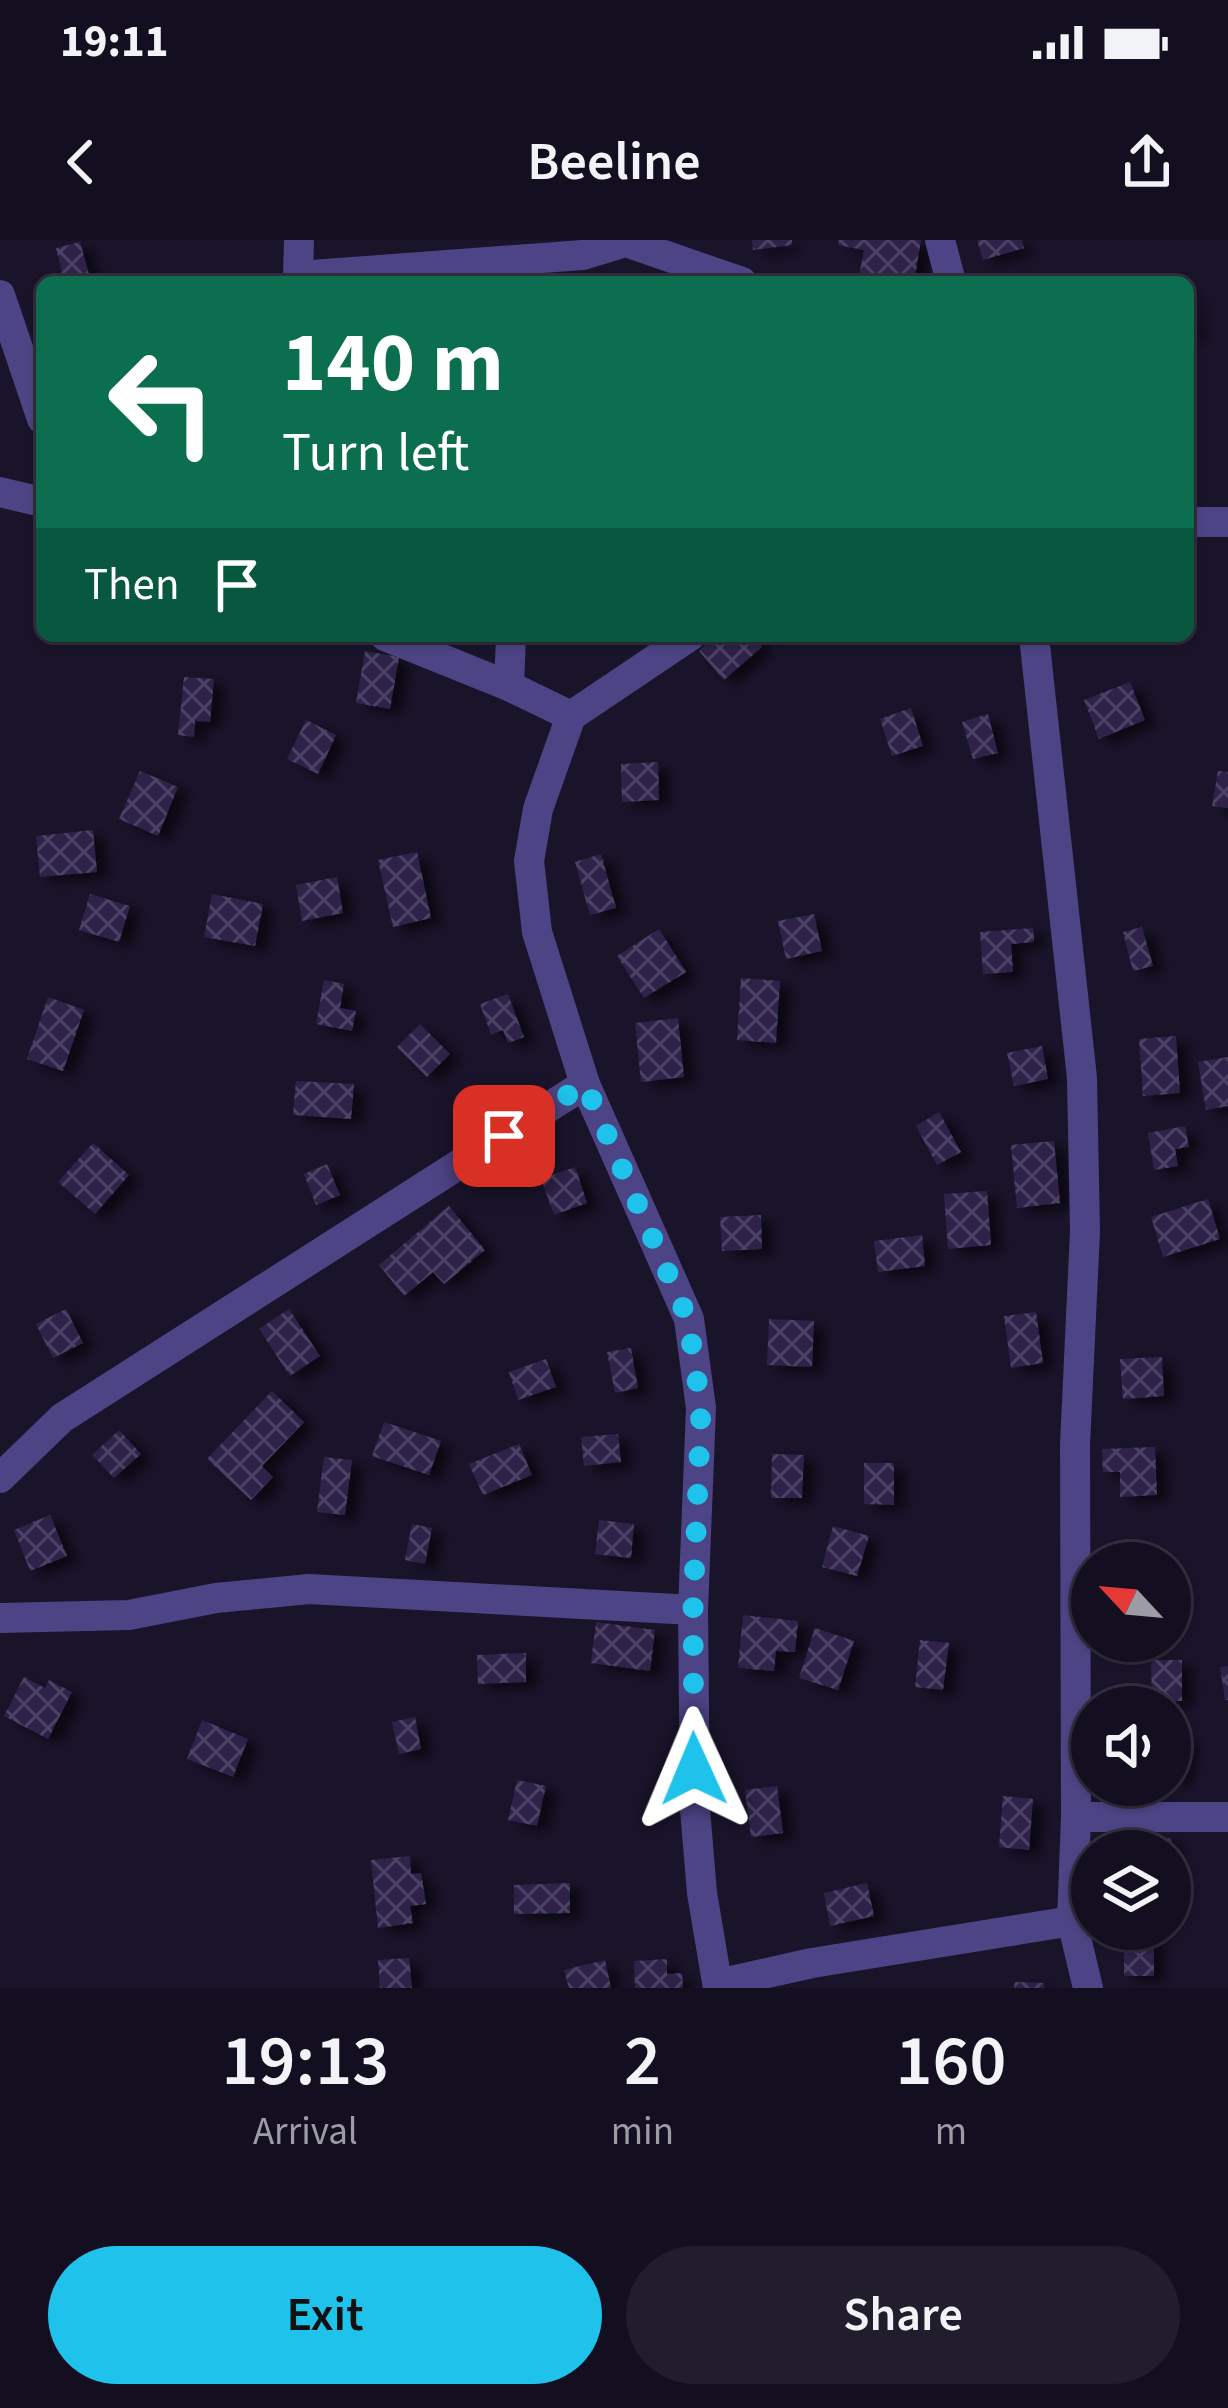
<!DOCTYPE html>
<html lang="en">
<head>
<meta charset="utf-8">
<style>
	:root { --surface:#140f20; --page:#211d2d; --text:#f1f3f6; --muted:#9d9ca5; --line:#332f3e; --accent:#1fc2ea }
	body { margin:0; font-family:"Source Sans 3",sans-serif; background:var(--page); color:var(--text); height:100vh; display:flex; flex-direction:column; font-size:45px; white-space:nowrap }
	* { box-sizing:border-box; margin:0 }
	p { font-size:39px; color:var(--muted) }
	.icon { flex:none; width:66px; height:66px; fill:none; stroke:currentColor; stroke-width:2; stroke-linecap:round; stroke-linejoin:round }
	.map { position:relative; height:1748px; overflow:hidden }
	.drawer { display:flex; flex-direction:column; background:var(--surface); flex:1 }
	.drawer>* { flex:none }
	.top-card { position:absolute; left:36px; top:36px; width:1158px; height:366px; border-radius:18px; box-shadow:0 3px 9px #0004,0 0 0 3px var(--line); background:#0b6e4f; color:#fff; overflow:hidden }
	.needle { width:78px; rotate:296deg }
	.buttons { position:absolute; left:1071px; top:1302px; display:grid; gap:24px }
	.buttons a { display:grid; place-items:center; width:120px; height:120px; border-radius:50%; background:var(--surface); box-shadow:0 3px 9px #0004,0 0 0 3px var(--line); font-size:60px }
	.pin { position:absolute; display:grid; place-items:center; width:102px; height:102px; color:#fff; margin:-51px; border-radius:24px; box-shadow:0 6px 18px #0006 }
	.me { position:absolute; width:132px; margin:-66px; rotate:359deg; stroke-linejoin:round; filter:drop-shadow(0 0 9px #0008) }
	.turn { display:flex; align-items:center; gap:42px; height:252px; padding:0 48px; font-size:54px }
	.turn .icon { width:156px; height:156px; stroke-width:2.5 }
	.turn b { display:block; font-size:84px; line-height:102px }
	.then { display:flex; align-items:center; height:114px; padding:0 48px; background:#0003; gap:24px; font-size:45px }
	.eta { display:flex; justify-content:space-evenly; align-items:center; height:204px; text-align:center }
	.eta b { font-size:72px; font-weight:600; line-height:84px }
	.action { display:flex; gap:24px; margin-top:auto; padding:24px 48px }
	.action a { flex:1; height:138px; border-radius:72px; background:var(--accent); color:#111; font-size:48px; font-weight:600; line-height:138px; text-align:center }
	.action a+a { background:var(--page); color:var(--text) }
	.status { display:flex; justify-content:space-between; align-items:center; height:84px; padding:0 60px; background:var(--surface); direction:ltr }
	.status svg { height:33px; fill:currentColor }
	header { display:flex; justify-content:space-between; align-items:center; height:156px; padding:0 48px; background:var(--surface); font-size:54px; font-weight:600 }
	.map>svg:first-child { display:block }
	.building { fill:url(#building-cross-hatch); filter:url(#shadow) }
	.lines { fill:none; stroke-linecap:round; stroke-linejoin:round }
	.minor { stroke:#4d4485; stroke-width:30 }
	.route { stroke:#1fc2ea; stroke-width:21; stroke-dasharray:0 37.8 }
</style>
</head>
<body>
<div class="status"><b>19:11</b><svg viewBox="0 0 49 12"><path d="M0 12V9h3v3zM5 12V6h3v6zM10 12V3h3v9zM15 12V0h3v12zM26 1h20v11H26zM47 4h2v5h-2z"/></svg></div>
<header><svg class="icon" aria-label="back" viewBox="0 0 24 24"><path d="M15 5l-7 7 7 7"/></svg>Beeline<svg class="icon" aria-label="share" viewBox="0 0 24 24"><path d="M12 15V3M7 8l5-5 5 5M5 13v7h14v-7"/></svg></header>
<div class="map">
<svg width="1228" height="1748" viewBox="0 0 1228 1748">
	<defs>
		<pattern id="building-cross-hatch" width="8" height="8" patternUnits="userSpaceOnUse" patternTransform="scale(3)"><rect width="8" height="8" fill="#2e224a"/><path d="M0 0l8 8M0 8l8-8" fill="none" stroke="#4c4265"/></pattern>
		<filter id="shadow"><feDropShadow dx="11" dy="6" stdDeviation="6" flood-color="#0009"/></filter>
	</defs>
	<rect width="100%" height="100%" fill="#1a142b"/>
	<!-- building -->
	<g class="building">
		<polygon points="752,0 792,0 792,5 753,10"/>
		<polygon points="839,0 921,0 914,42 858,42 864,10 838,5"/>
		<polygon points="977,0 1022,0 1024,8 983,20"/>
		<polygon points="80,2 90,38 64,42 56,8"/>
		<polygon points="1188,48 1191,48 1195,97 1188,97"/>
		<polygon points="716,396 752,396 762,407 724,440 699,411"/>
		<polygon points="365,411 399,417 390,469 356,463"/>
		<polygon points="184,437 214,439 210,482 195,481 194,497 178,495"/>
		<polygon points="1130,442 1145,480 1099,499 1084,460"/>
		<polygon points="911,468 923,506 892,516 880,479"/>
		<polygon points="988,474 998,513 973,519 962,482"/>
		<polygon points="306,480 336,495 318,534 287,519"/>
		<polygon points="658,522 659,560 622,562 621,524"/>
		<polygon points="140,531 178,547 158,596 119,579"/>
		<polygon points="1218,531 1228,532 1228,568 1212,566"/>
		<polygon points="93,590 97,632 40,637 36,596"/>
		<polygon points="417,612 431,678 393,687 378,620"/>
		<polygon points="601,614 616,668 590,675 575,622"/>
		<polygon points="337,637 343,673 302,681 296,645"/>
		<polygon points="90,654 130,666 119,702 79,690"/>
		<polygon points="212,654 263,664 255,706 204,697"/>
		<polygon points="814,674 822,711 786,719 778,681"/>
		<polygon points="1142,687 1153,726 1133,731 1123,692"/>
		<polygon points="1033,688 1034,702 1011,704 1013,732 983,734 980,692"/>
		<polygon points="659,689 686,732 644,758 617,716"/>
		<polygon points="741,738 780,741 776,803 737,800"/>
		<polygon points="324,740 344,744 340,768 356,771 352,791 316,784"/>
		<polygon points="508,754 524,797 508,803 503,790 491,795 480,764"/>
		<polygon points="48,757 84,770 63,831 27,819"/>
		<polygon points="678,778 684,837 641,842 635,783"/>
		<polygon points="420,784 450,814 427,837 397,807"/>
		<polygon points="1176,796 1180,853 1143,856 1139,799"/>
		<polygon points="1042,806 1048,839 1014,846 1007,813"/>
		<polygon points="1228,817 1228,866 1206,870 1198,822"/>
		<polygon points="296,841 354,844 351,879 293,875"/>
		<polygon points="939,872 961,912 937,925 916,886"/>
		<polygon points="1185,886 1189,907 1175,909 1178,926 1154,930 1148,893"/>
		<polygon points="1054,901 1060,963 1017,968 1011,905"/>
		<polygon points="93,903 129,935 95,974 58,942"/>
		<polygon points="327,924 340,955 316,965 304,934"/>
		<polygon points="575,927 587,963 554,975 541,939"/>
		<polygon points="987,951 991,1005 948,1009 944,954"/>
		<polygon points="1208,959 1220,999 1163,1017 1151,977"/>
		<polygon points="449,966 485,1010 444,1044 433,1032 404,1056 379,1025"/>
		<polygon points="761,975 762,1009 722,1011 720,977"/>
		<polygon points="922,995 925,1026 878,1032 874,1001"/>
		<polygon points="66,1069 83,1103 53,1118 36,1084"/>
		<polygon points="289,1069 320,1116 290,1136 259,1089"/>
		<polygon points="1036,1072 1043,1123 1011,1128 1004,1076"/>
		<polygon points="769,1079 814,1081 812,1127 767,1125"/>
		<polygon points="631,1108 638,1148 615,1153 607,1112"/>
		<polygon points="1162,1117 1164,1156 1123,1159 1120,1119"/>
		<polygon points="546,1119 556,1147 518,1160 509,1132"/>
		<polygon points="272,1151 304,1182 262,1226 273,1237 251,1260 207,1219"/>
		<polygon points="384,1182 441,1201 429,1235 372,1216"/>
		<polygon points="119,1190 141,1214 114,1238 92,1215"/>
		<polygon points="618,1194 621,1222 584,1226 581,1197"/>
		<polygon points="519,1204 532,1235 483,1255 469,1224"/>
		<polygon points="1155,1207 1157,1255 1120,1257 1120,1232 1103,1232 1102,1209"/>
		<polygon points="772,1214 804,1215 802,1258 771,1258"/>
		<polygon points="324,1217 352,1220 345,1275 317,1272"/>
		<polygon points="864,1223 894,1223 894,1265 864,1264"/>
		<polygon points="50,1275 67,1316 30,1331 14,1290"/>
		<polygon points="599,1280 634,1284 631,1318 595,1314"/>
		<polygon points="412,1284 432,1288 425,1324 405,1320"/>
		<polygon points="833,1286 869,1296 857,1336 822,1327"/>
		<polygon points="743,1375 798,1381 795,1412 776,1411 774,1431 738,1428"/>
		<polygon points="596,1382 655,1390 650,1431 591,1423"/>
		<polygon points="815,1388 854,1401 838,1450 799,1438"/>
		<polygon points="920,1400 949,1403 943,1450 915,1447"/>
		<polygon points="526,1413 526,1442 478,1444 477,1415"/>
		<polygon points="1151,1420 1182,1420 1182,1461 1152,1461"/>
		<polygon points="1228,1426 1228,1460 1225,1460 1220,1427"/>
		<polygon points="24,1437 45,1448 49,1440 72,1452 48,1499 4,1476"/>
		<polygon points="415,1477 421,1509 399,1514 392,1482"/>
		<polygon points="202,1480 248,1499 233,1537 187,1519"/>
		<polygon points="1170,1494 1188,1496 1180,1541 1170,1539"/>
		<polygon points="517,1540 546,1546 537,1586 508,1580"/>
		<polygon points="777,1546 783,1593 751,1597 745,1550"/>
		<polygon points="1003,1556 1033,1559 1029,1610 999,1607"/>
		<polygon points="1171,1598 1173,1611 1134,1611 1133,1601"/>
		<polygon points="410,1616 411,1634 421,1633 426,1664 410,1666 413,1683 378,1688 371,1620"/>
		<polygon points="570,1643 570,1673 514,1674 514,1645"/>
		<polygon points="867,1643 874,1676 830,1686 824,1653"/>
		<rect x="1124" y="1698" width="30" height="38"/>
		<polygon points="409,1718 412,1748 380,1748 378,1720"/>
		<polygon points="667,1719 667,1734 682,1733 683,1748 635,1748 634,1721"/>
		<polygon points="605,1720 611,1748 569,1748 564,1730"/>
		<polygon points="1015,1742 1044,1743 1044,1748 1014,1748"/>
	</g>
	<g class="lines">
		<!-- minor -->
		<g class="minor">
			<polyline points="940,0 951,42"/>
			<polyline points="298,36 299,0"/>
			<polyline points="298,42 298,36 583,15 626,2 742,42"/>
			<polyline points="0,55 42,179"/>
			<polyline points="0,252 42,262"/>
			<polyline points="1188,282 1228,282"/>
			<polyline points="385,396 509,446 571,476"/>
			<polyline points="690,396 571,476 538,569 529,621 537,692 585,844 689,1079 701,1168 693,1370 695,1569 702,1653 718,1748"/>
			<polyline points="1034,396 1082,838 1085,991 1075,1205 1076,1577 1072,1681 1088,1748"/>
			<polyline points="509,446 511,396"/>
			<polyline points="0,1238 62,1178 585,844"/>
			<polyline points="0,1378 129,1375 216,1358 309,1349 693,1370"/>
			<polyline points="1076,1577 1228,1577"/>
			<polyline points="718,1744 812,1723 1072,1681"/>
		</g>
	</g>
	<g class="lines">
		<!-- route -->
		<polyline class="route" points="504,896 585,844 688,1079 701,1168 693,1370 694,1529"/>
	</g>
</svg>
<div class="buttons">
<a><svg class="needle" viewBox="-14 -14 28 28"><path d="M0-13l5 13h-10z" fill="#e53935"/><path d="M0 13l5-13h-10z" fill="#9d9ca5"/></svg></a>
<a><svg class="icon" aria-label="sound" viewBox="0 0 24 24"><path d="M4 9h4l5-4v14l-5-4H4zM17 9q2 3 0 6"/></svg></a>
<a><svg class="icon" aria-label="layers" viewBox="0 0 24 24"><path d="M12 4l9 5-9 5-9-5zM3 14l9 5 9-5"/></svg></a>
</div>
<div class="pin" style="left:504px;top:896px;background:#d93025"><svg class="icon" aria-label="arrive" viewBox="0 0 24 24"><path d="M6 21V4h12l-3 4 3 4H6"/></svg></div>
<svg class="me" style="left:694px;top:1529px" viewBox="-20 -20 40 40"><path d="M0-17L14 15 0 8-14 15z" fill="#1fc2ea" stroke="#fff" stroke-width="4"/></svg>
<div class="top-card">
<div class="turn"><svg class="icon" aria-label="left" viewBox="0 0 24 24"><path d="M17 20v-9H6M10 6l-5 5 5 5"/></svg><div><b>140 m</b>Turn left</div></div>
<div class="then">Then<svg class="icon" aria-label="arrive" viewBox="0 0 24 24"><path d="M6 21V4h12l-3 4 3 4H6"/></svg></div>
</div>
</div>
<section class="drawer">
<div class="eta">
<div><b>19:13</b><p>Arrival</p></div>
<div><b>2</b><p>min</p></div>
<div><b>160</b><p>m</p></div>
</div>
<div class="action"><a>Exit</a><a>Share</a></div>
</section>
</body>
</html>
